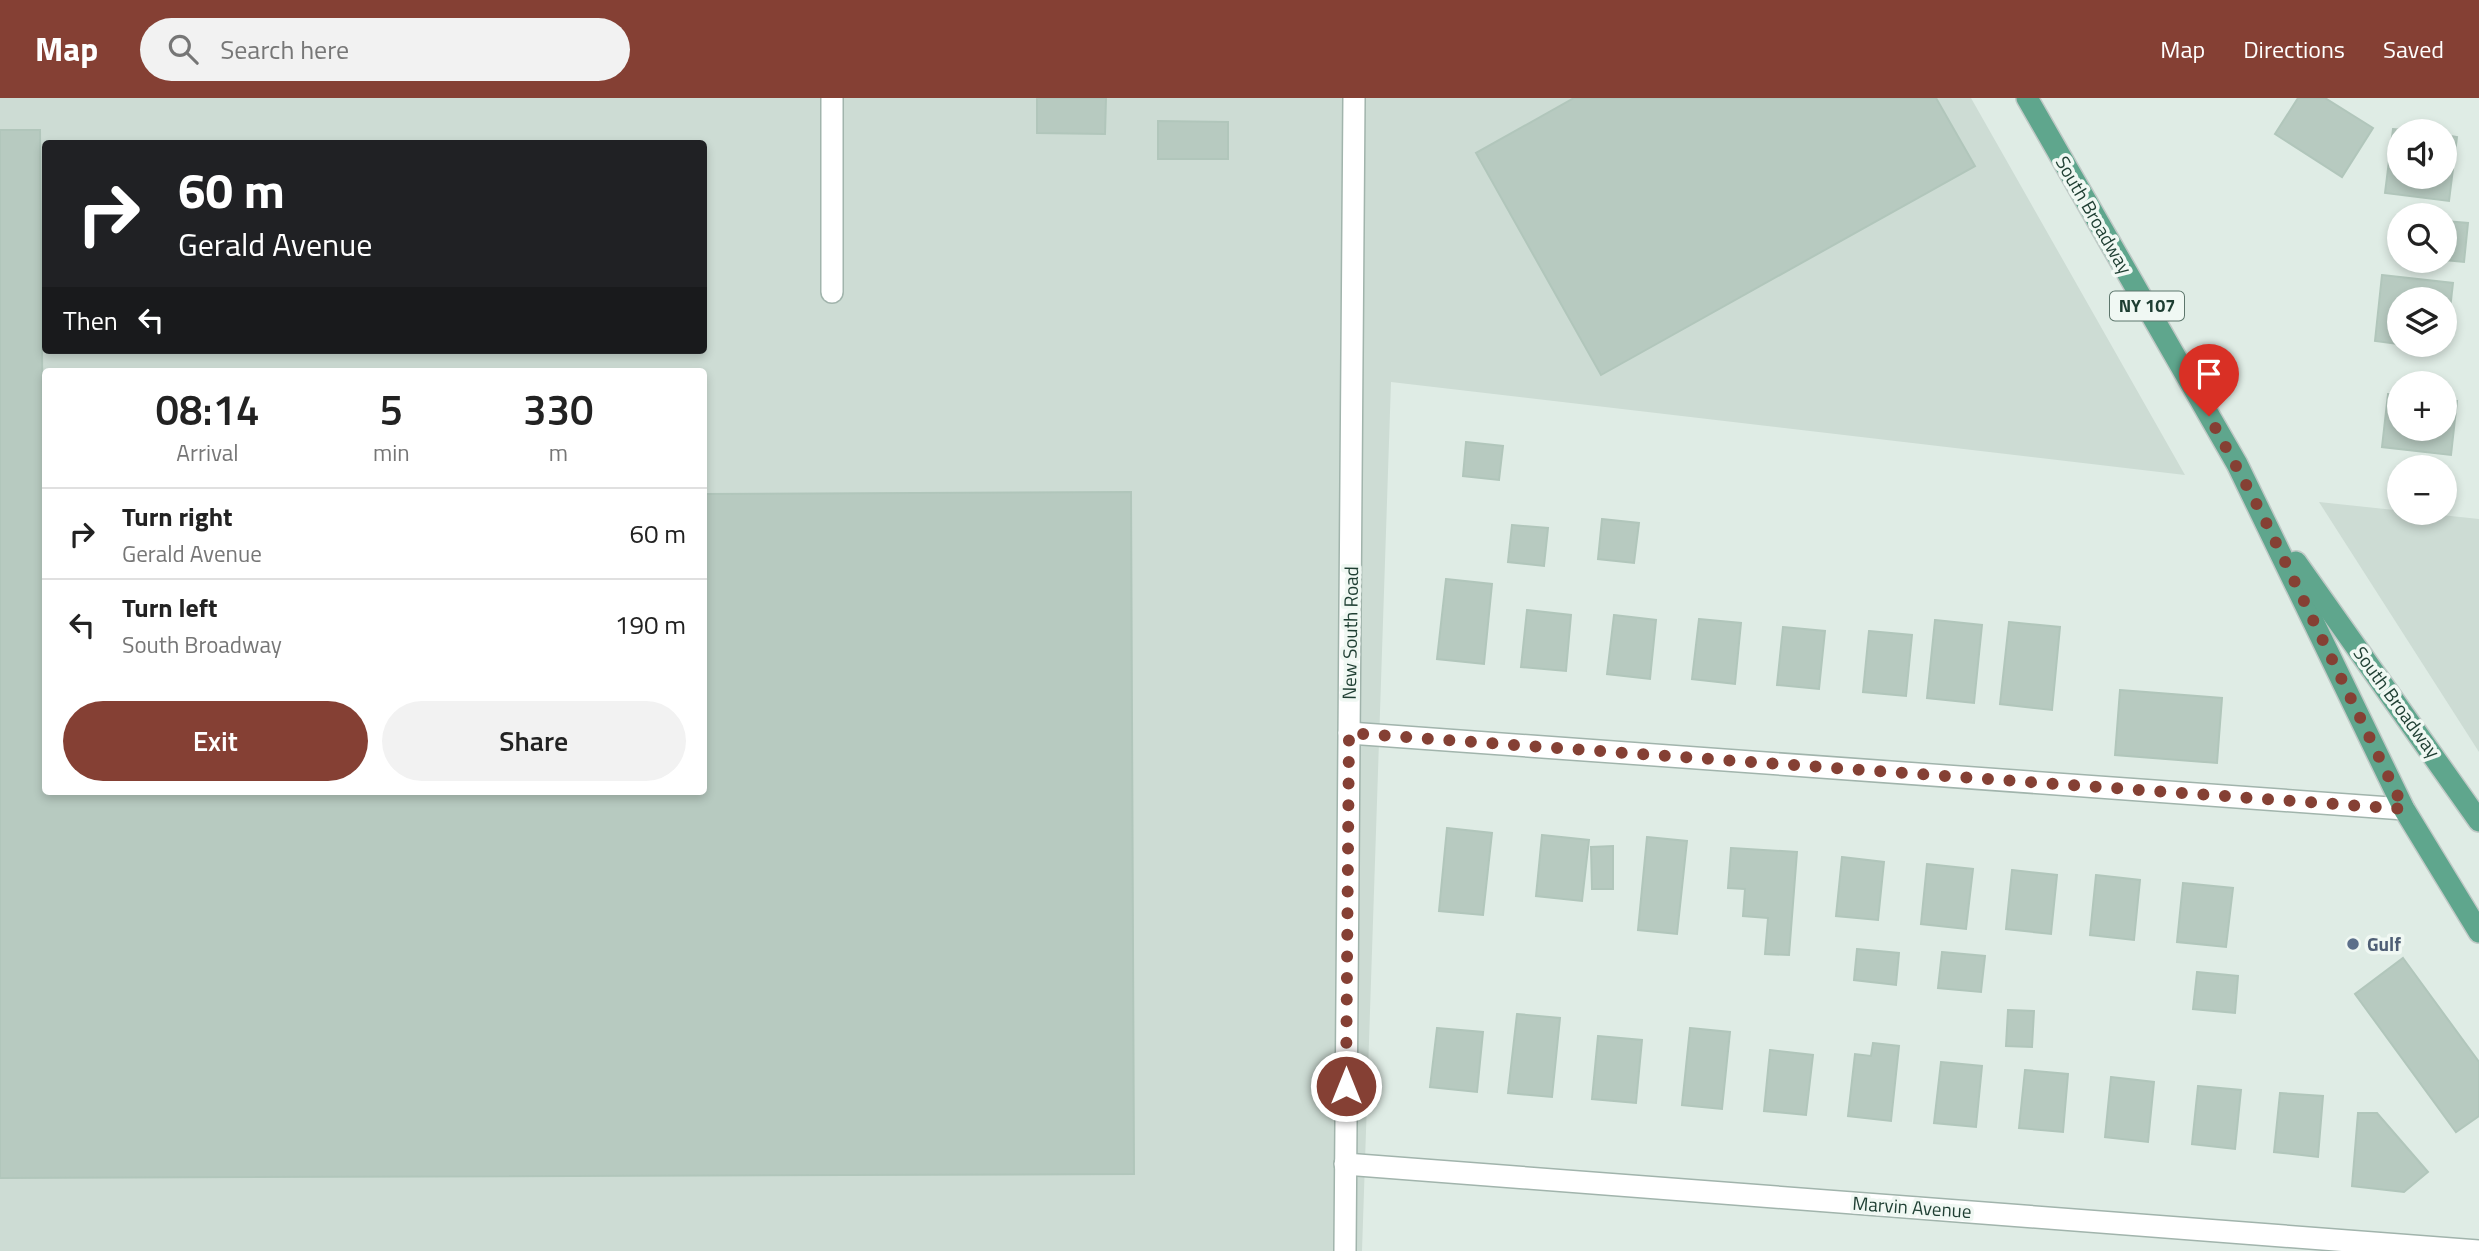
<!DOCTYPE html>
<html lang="en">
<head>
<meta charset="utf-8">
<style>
	:root { --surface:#fff; --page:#f2f2f2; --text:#222; --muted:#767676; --line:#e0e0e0; --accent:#854034 }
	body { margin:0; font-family:"Titillium Web",sans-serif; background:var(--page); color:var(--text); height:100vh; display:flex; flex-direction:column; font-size:26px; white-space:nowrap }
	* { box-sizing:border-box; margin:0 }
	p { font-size:23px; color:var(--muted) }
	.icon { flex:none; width:38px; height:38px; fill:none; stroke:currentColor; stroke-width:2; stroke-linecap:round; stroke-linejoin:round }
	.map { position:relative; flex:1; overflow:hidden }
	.panel { position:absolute; left:42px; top:270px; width:665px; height:427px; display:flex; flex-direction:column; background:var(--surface); border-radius:7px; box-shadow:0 4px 10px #0003 }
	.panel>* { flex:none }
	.guide { position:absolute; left:42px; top:42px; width:665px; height:214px; border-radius:7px; box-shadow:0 4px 10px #0003; background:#202124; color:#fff; overflow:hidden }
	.fabs { position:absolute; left:2387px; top:21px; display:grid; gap:14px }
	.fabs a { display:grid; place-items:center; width:70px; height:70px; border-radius:50%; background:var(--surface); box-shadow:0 4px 10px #0003; font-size:35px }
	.pin { position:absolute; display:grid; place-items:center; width:60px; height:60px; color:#fff; margin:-72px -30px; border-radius:50% 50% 50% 0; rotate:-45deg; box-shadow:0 0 7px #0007 }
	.pin .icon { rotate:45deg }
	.me { position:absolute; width:77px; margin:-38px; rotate:0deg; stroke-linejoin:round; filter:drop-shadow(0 0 5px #0008) }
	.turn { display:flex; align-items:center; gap:24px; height:147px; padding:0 21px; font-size:32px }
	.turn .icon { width:91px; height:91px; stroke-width:2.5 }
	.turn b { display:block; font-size:49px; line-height:60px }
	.then { display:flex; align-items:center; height:66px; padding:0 21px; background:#0003; gap:14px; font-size:26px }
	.eta { display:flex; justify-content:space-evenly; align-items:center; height:119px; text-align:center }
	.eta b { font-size:42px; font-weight:600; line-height:49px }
	.cta { display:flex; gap:14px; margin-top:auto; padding:14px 21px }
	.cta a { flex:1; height:80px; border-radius:42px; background:var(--accent); color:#fff; font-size:28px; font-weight:600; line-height:80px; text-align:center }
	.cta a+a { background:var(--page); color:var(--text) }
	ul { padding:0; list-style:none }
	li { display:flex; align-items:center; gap:21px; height:91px; padding:0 21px; border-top:2px solid var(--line) }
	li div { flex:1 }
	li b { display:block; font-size:26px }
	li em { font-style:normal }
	header { display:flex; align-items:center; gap:42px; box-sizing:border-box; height:98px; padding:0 35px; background:var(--accent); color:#fff }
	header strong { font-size:33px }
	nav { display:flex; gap:38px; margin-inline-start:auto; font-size:24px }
	.search { width:490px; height:63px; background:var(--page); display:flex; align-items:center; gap:18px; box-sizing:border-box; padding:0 24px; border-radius:38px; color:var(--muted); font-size:26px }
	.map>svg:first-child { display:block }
	.built { fill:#cddcd4; fill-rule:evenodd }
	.building { fill:#b7cac0; stroke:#b1c6bb; stroke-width:2 }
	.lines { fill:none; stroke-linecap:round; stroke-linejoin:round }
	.minor-casing { stroke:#a1b4ac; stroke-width:24 }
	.major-casing { stroke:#c0c9c6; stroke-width:24 }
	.minor { stroke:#fff; stroke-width:21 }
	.major { stroke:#5fa68d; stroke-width:21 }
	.route { stroke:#854034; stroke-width:12; stroke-dasharray:0 21.6 }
	.service-dot { fill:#5c6f8a; stroke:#f0f8f3; stroke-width:2.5 }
	.labels { text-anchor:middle; stroke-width:7; stroke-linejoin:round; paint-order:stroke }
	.shield { fill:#f0f8f3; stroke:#5d766c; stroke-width:2 }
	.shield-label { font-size:18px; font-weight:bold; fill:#1e3e32 }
	.street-label { font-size:19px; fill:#1e3e32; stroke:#f0f8f3 }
	.service-label { font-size:19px; font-weight:bold; fill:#4e5e75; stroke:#f0f8f3; text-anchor:start }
</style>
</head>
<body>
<header>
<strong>Map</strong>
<div class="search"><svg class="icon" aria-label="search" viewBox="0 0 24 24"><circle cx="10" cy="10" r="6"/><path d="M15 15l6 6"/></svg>Search here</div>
<nav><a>Map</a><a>Directions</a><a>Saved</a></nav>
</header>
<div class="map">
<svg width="2479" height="1153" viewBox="0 0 2479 1153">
	<rect width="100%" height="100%" fill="#dfece5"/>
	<!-- built -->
	<g class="built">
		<path d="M0,0H1971L2185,377L1391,284L1362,1153H0ZM46,46H704V252H46ZM46,273H704V693H46Z"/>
		<polygon points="2319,404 2479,421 2479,654"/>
	</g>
	<!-- building -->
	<g class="building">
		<polygon points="1037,0 1106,0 1105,36 1037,35"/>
		<polygon points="1574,0 1936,0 1975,68 1601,277 1476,55"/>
		<polygon points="2298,0 2325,0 2373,30 2342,79 2275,36"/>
		<polygon points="1158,23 1228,24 1228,61 1158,61"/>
		<polygon points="2393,31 2414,33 2399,33 2399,79 2445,79 2445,37 2457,39 2449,103 2385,95"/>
		<polygon points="0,32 40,32 46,693 704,693 704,396 1131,394 1134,1076 0,1080"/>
		<polygon points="2445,123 2468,125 2464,164 2445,162"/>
		<polygon points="2382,177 2453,185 2448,229 2445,228 2445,201 2399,201 2399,246 2375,243"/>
		<polygon points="2388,296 2399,297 2399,331 2445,331 2445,302 2457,303 2451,357 2382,349"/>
		<polygon points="1466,344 1503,348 1499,382 1463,378"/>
		<polygon points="1602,421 1639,425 1634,465 1598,461"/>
		<polygon points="1512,427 1548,430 1544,468 1508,464"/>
		<polygon points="1446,481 1492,486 1484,566 1437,561"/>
		<polygon points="1527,512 1571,517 1566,573 1521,569"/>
		<polygon points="1614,517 1656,522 1650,581 1607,576"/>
		<polygon points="1699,521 1741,525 1735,586 1692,581"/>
		<polygon points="1935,522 1982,527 1974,605 1927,600"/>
		<polygon points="2009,524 2060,529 2052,612 2000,606"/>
		<polygon points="1783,529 1825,533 1819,591 1777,587"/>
		<polygon points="1869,533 1912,537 1906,598 1863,594"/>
		<polygon points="2120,592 2222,600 2217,665 2115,657"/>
		<polygon points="1447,730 1492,735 1483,817 1439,813"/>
		<polygon points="1542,737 1589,742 1582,803 1536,798"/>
		<polygon points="1647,739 1687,743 1677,836 1638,832"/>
		<polygon points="1613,748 1613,791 1592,791 1591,749"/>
		<polygon points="1731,750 1797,754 1789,857 1765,856 1768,820 1743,818 1745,791 1728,790"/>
		<polygon points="1842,759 1884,764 1878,822 1836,818"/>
		<polygon points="1927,766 1973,771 1966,831 1921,826"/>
		<polygon points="2012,772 2057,777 2051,836 2006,831"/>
		<polygon points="2096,777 2140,782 2134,842 2090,837"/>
		<polygon points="2183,785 2233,790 2226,849 2177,844"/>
		<polygon points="1857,851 1899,855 1896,887 1854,882"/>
		<polygon points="1942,854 1985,858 1981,894 1938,890"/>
		<polygon points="2403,860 2479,964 2479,1018 2456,1034 2355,896"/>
		<polygon points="2197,874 2238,878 2235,915 2193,911"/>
		<polygon points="2008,912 2034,913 2032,949 2006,948"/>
		<polygon points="1517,916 1560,920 1552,999 1508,995"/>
		<polygon points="1437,930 1483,934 1477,994 1430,989"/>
		<polygon points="1690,930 1730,934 1722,1011 1682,1007"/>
		<polygon points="1598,938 1642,942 1636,1005 1592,1001"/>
		<polygon points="1873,945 1899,948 1891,1023 1848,1018 1855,956 1871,958"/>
		<polygon points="1770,952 1813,957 1806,1017 1764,1013"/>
		<polygon points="1941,964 1982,968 1976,1029 1934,1025"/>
		<polygon points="2025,972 2068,976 2063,1034 2019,1030"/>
		<polygon points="2111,979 2154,984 2148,1044 2105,1039"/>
		<polygon points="2198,988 2241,992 2235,1051 2192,1046"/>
		<polygon points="2280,995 2323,998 2318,1059 2274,1054"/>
		<polygon points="2358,1015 2377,1015 2428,1074 2404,1094 2352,1088"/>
	</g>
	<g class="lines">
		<!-- minor casing -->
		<g class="minor-casing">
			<g id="minor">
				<polyline points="832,0 832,194"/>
				<polyline points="1349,635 2404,711"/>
				<polyline points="1345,1066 2479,1153"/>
				<polyline points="1345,1153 1354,0"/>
			</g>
		</g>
		<!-- major casing -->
		<g class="major-casing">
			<g id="major">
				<polyline points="2027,0 2237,366 2404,711 2479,834"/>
				<polyline points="2296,464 2479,723"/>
			</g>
		</g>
		<!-- minor -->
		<use href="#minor" class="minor"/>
		<!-- major -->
		<use href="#major" class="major"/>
	</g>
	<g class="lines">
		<!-- route -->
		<polyline class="route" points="1346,988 1349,635 2404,711 2263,418 2209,318"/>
	</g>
	<!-- markers -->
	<circle class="service-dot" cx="2353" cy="846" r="7"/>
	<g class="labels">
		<!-- shield labels -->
		<rect class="shield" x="2110" y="193.5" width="74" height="29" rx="5"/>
		<g class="shield-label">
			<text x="2147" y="214">NY 107</text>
		</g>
		<!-- street labels -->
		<g class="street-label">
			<text transform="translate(2094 117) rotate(60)" y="7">South Broadway</text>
			<text transform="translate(1350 535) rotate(-89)" y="7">New South Road</text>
			<text transform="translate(2397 604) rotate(54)" y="7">South Broadway</text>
			<text transform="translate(1912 1109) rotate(4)" y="7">Marvin Avenue</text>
		</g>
		<!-- service labels -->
		<g class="service-label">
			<text x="2367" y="853">Gulf</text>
		</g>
	</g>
</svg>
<div class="fabs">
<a><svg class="icon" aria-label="sound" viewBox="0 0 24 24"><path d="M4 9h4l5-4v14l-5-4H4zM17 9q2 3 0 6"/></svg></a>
<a><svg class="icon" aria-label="search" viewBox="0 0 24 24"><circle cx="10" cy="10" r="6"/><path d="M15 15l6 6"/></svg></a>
<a><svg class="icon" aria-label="layers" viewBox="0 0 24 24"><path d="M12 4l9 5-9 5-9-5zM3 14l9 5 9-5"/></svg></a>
<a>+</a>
<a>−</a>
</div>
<div class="pin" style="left:2209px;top:318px;background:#d93025"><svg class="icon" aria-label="arrive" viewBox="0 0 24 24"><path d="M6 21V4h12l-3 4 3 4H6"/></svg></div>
<svg class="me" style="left:1346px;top:988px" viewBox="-20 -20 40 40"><circle r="17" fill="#854034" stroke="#fff" stroke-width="3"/><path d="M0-11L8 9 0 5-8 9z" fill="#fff"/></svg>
<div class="guide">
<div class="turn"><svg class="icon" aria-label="right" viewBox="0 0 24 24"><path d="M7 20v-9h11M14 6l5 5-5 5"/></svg><div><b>60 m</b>Gerald Avenue</div></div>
<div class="then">Then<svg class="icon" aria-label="left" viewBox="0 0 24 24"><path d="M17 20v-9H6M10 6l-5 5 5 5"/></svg></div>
</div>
<section class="panel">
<div class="eta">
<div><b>08:14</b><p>Arrival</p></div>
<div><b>5</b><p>min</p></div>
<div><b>330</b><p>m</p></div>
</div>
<ul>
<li><svg class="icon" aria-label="right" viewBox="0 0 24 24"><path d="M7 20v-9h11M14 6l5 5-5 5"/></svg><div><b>Turn right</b><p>Gerald Avenue</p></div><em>60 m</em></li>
<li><svg class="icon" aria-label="left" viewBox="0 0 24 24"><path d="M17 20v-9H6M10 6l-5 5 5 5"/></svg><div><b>Turn left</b><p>South Broadway</p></div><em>190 m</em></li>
</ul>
<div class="cta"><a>Exit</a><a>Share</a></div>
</section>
</div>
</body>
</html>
